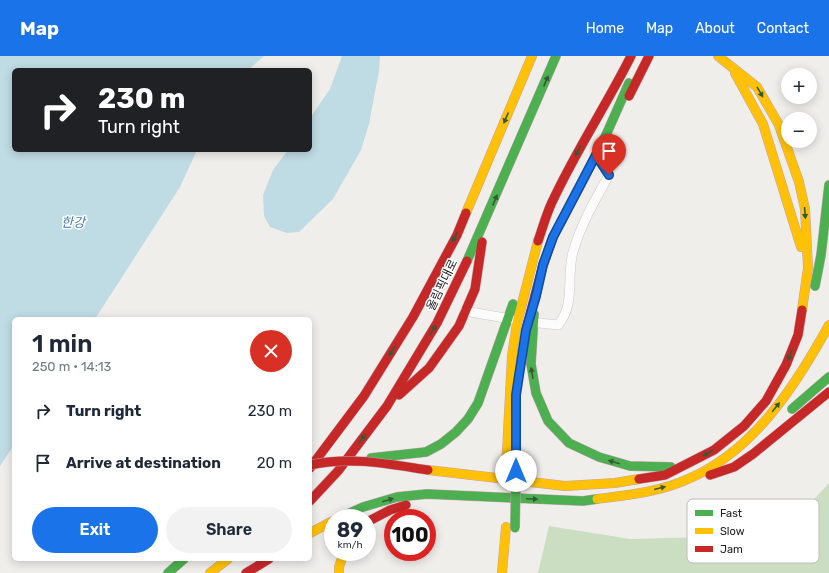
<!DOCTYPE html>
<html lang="en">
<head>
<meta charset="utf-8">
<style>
	:root { --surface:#fff; --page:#f2f2f3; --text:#1f2937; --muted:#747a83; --accent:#1a73e8 }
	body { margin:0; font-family:Rubik,"Noto Sans KR",sans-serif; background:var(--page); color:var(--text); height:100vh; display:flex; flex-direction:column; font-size:15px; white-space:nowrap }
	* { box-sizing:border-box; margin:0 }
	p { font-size:13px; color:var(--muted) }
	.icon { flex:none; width:22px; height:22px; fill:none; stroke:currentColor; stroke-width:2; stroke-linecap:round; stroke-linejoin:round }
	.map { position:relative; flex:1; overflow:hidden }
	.side { position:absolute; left:12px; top:261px; width:300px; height:244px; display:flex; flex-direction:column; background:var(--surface); border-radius:6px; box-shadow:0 2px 10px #0003 }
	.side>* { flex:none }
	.guide { position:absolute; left:12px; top:12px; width:300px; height:84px; border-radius:6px; box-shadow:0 2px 10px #0003; background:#202124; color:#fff; overflow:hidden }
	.tools { position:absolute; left:781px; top:12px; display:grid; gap:8px }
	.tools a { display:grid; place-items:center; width:36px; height:36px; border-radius:50%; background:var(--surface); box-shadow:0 2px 10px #0003; font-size:20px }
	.speed { position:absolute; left:324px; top:453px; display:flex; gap:8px; font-size:20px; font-weight:700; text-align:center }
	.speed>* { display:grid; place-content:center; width:52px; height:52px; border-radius:50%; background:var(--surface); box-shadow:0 2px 10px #0003; line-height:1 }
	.speed small { font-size:10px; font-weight:400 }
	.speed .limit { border:6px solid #d22; background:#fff; color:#111 }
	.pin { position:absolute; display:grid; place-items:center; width:34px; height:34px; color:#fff; margin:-41px -17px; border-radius:50% 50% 50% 0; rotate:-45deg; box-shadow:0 0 4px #0007 }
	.pin .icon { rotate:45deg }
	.me { position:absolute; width:44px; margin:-22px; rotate:0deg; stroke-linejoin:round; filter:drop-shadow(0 0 3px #0008) }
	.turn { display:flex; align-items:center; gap:14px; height:84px; padding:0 20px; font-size:18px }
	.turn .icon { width:52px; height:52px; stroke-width:2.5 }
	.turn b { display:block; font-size:28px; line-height:34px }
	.round { display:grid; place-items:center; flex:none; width:42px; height:42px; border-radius:21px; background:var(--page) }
	.summary { display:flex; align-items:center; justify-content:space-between; height:68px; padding:0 20px }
	h1 { font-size:24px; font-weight:600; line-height:30px }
	.primary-button { display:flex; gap:8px; margin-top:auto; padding:8px 20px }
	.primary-button a { flex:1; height:46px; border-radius:24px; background:var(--accent); color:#fff; font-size:16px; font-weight:600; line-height:46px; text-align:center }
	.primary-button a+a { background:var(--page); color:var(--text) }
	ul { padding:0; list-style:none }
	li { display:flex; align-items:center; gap:12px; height:52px; padding:0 20px }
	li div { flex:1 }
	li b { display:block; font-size:15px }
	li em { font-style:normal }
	header { display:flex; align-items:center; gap:24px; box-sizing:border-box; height:56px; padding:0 20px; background:var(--accent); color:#fff }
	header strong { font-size:19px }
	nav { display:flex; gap:22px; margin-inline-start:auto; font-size:14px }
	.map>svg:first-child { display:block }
	.forest { fill:#cbdec1 }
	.water { fill:#bfdbe3 }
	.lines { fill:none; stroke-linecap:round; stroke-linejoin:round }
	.street-casing { stroke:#c9c8c7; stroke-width:10 }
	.fast-casing { stroke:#c5a2ac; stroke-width:10 }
	.slow-casing { stroke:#c5a2ac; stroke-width:10 }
	.jam-casing { stroke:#c5a2ac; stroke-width:10 }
	.street { stroke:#fdfcfc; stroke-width:9 }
	.fast { stroke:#4caf50; stroke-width:9 }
	.slow { stroke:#ffc107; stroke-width:9 }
	.jam { stroke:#c62828; stroke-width:9 }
	.fast-bridge-casing { stroke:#c5a2ac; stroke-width:10; stroke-linecap:butt }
	.jam-bridge-casing { stroke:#c5a2ac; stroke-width:10; stroke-linecap:butt }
	.fast-bridge { stroke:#4caf50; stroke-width:9 }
	.jam-bridge { stroke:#c62828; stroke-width:9 }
	.oneway { fill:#335a34 }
	.route-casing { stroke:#114b97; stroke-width:10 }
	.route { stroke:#1a73e8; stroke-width:7 }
	.labels { text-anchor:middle; stroke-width:3; stroke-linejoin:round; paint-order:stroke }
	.street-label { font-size:12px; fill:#222; stroke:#fff }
	.water-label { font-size:13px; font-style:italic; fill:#4a7aab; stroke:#fff }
	.key { fill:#fff; stroke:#bdbdbd; stroke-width:1 }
	.key-label { font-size:11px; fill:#222 }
</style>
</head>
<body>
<header>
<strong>Map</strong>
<nav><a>Home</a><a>Map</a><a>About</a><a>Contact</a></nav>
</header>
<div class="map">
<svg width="829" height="517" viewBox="0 0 829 517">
	<rect width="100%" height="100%" fill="#f0eeeb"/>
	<!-- forest -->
	<polygon class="forest" points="829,427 829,517 538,517 549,470 630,483 705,481 733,482 790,469"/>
	<!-- water -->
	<g class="water">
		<polygon points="0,0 264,0 248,14 14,14 14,94 197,94 180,131 95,263 14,263 14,389 0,410"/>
		<polygon points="342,0 380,0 379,15 369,68 361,94 333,143 299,176 287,177 270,171 264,160 263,139 273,114 288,94 310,94 310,62 330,33"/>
	</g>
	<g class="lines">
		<!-- street casing -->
		<g class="street-casing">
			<g id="street">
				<polyline points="465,255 511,263"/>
				<path d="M530,266L558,269C576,248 566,221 573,196C581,168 595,144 609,119L596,99"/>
			</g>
		</g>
		<!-- fast casing -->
		<g class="fast-casing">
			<g id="fast">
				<polyline points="581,128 606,79 629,27"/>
				<polyline points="467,205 556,0"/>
				<polyline points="815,230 821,199 829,129"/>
				<polyline points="534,258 531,308 536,337 548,365 569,387 599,401 630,410 671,411"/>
				<polyline points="792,353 829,321"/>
				<polyline points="371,402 426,396 441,388 456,376 468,363 478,347 513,248"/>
				<polyline points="339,462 363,451 397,441 427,438 583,445 597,443"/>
				<polyline points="168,517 184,503"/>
			</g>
		</g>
		<!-- slow casing -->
		<g class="slow-casing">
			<g id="slow">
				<polyline points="718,0 757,31 779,69 799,126 805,153 808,212 802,254"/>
				<polyline points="735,17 763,68 801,191"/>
				<polyline points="466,157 532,0"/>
				<polyline points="428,414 565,430 615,427 639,423"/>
				<polyline points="506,414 512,300 517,267 538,185"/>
				<path d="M597,443C627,439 660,436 688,423C754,395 796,329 829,269"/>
				<polyline points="310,477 333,465"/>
				<polyline points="210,517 228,503"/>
				<polyline points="339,517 339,511 344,496"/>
				<polyline points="502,517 506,471"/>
			</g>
		</g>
		<!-- jam casing -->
		<g class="jam-casing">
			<g id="jam">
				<polyline points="629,40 649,0"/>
				<path d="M538,185C543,171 547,155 554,142C577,93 607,48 631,0"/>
				<polyline points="527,270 543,209 553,181 581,128"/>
				<polyline points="399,339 429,312 459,270 475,233 482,186"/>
				<polyline points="310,412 364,340 413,261 457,179 466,157"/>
				<polyline points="710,419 734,411 753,398 829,336"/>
				<polyline points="639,423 665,419 714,394 744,370 766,345 786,309 798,279 802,254"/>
				<polyline points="310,445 338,415 387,350 437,267 467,205"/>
				<polyline points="367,466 390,454 406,449"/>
				<polyline points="246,517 269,503"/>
			</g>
		</g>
		<!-- street -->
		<use href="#street" class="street"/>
		<!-- fast -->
		<use href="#fast" class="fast"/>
		<!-- slow -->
		<use href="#slow" class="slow"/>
		<!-- jam -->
		<use href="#jam" class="jam"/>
		<!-- fast-bridge casing -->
		<g class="fast-bridge-casing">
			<polyline id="fast-bridge" points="515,472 516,415"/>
		</g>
		<!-- jam-bridge casing -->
		<g class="jam-bridge-casing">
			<path id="jam-bridge" d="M310,409C350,400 388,408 428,414"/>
		</g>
		<!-- fast-bridge -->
		<use href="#fast-bridge" class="fast-bridge"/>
		<!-- jam-bridge -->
		<use href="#jam-bridge" class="jam-bridge"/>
	</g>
	<!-- one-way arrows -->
	<defs><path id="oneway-solid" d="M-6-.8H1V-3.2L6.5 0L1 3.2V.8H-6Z"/></defs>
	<g class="oneway">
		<use href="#oneway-solid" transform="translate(546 25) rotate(-67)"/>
		<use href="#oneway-solid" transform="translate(760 36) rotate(60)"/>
		<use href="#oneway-solid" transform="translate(506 62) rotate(113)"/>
		<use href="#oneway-solid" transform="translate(578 95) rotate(118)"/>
		<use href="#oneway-solid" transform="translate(495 144) rotate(-67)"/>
		<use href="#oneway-solid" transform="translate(805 157) rotate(86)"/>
		<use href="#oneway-solid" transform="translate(455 181) rotate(116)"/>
		<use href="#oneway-solid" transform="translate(433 274) rotate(-59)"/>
		<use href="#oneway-solid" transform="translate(392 295) rotate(122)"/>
		<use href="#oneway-solid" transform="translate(790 299) rotate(112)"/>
		<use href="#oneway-solid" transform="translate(532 317) rotate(-100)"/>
		<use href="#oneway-solid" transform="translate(776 351) rotate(-51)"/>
		<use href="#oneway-solid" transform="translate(362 383) rotate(-53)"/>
		<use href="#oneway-solid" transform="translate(708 397) rotate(151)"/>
		<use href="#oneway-solid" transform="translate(614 406) rotate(-164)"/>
		<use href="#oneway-solid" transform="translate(660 432) rotate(-14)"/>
		<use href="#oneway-solid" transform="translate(532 443) rotate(2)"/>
		<use href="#oneway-solid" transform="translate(388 444) rotate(-16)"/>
	</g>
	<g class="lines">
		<!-- route casing -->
		<g class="route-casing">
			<polyline id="route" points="516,415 516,339 526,274 536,240 543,209 553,181 596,99 609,119"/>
		</g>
		<!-- route -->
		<use href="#route" class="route"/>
	</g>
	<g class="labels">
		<!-- street labels -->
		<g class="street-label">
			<text transform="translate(442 229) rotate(-64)" y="4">올림픽대로</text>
		</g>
		<!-- water labels -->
		<g class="water-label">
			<text x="73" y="171">한강</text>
		</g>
	</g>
	<!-- legend -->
	<rect x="687" y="443" width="132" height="64" rx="6" class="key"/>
	<rect x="695" y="454" width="18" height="6" fill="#4caf50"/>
	<rect x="695" y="472" width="18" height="6" fill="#ffc107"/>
	<rect x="695" y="490" width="18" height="6" fill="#c62828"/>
	<g class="key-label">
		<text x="720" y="461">Fast</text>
		<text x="720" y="479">Slow</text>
		<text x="720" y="497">Jam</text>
	</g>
</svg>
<div class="tools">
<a>+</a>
<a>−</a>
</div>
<div class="speed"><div>89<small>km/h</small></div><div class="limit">100</div></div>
<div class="pin" style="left:609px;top:119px;background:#d93025"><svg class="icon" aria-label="arrive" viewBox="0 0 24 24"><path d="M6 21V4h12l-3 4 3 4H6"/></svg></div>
<svg class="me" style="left:516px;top:415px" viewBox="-20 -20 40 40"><circle r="19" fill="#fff"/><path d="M0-13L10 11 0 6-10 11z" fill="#1a73e8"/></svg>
<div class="guide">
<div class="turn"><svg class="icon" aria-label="right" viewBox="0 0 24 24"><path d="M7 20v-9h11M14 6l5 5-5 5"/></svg><div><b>230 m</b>Turn right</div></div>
</div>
<section class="side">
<div class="summary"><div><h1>1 min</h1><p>250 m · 14:13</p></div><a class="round" style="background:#d93025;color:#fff"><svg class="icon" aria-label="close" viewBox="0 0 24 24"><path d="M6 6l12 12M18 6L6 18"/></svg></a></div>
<ul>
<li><svg class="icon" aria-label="right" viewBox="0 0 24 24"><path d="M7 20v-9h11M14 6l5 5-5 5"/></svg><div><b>Turn right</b></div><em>230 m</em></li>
<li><svg class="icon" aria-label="arrive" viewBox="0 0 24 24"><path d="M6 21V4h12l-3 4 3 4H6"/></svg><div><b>Arrive at destination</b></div><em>20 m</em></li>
</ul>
<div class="primary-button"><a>Exit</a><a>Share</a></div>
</section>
</div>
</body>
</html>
